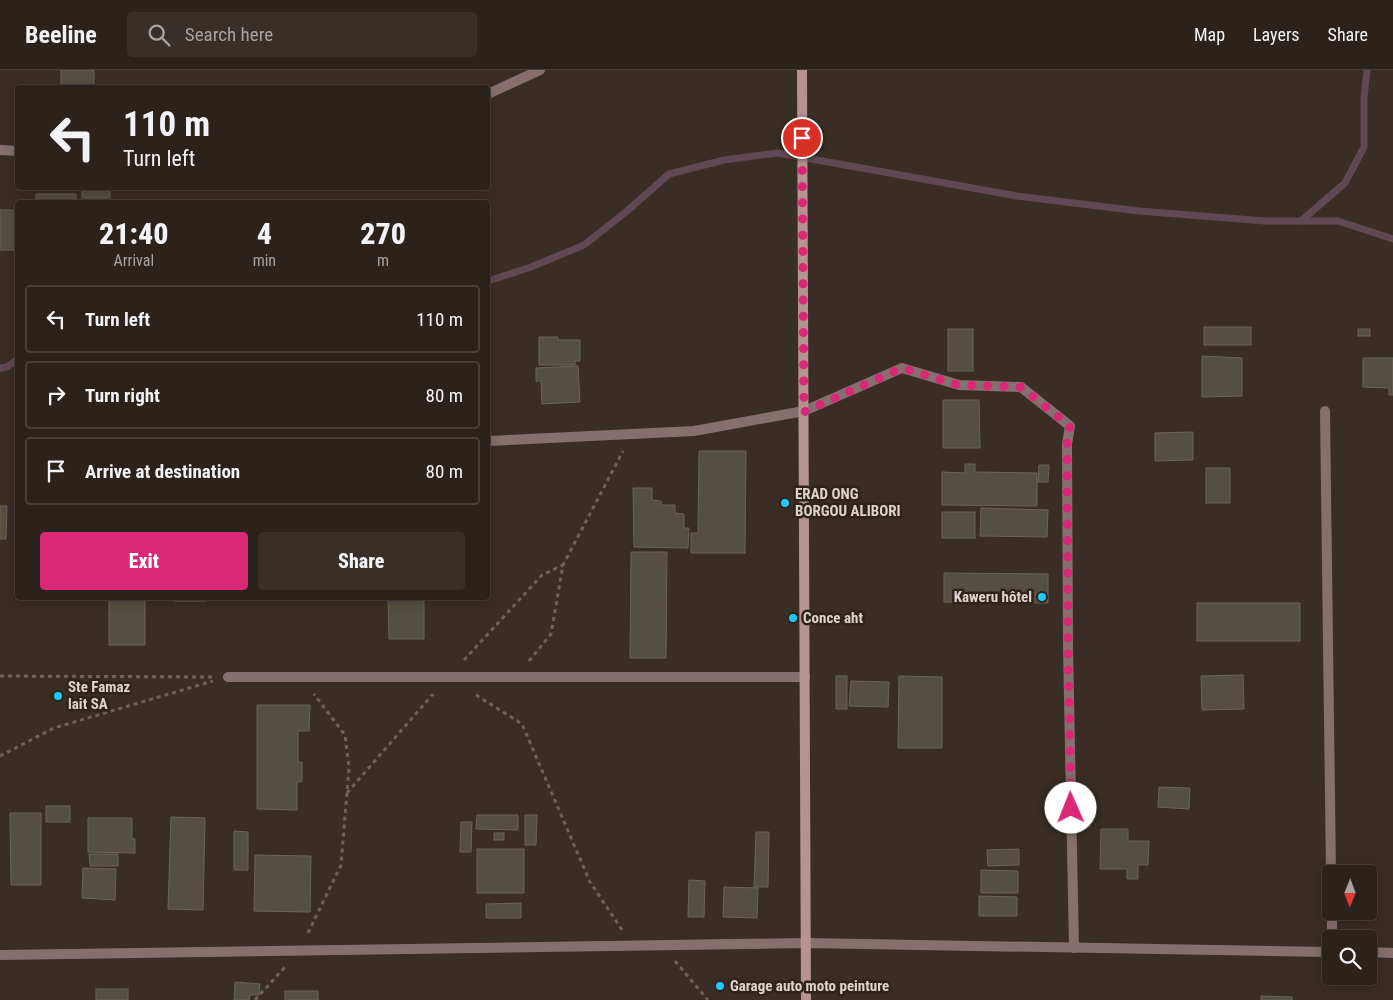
<!DOCTYPE html>
<html lang="en">
<head>
<meta charset="utf-8">
<style>
	:root { --surface:#2c221c; --page:#382f29; --text:#f1f3f6; --muted:#a6a4a3; --line:#483f3b; --accent:#db2777 }
	body { margin:0; font-family:"Roboto Condensed",sans-serif; background:var(--page); color:var(--text); height:100vh; display:flex; flex-direction:column; font-size:19px; white-space:nowrap }
	* { box-sizing:border-box; margin:0 }
	p { font-size:16px; color:var(--muted) }
	.icon { flex:none; width:28px; height:28px; fill:none; stroke:currentColor; stroke-width:2; stroke-linecap:round; stroke-linejoin:round }
	.map { position:relative; flex:1; overflow:hidden }
	.sheet { position:absolute; left:15px; top:130px; width:475px; height:400px; display:flex; flex-direction:column; background:var(--surface); border-radius:5px; box-shadow:0 2px 12px #0003,0 0 0 1px var(--line) }
	.sheet>* { flex:none }
	.hud { position:absolute; left:15px; top:15px; width:475px; height:105px; border-radius:5px; box-shadow:0 2px 12px #0003,0 0 0 1px var(--line); background:#2c221c; color:var(--text); overflow:hidden }
	.needle { width:32px; rotate:181deg }
	.fabs { position:absolute; left:1322px; top:795px; display:grid; gap:10px }
	.fabs a { display:grid; place-items:center; width:55px; height:55px; border-radius:5px; background:var(--surface); box-shadow:0 2px 12px #0003,0 0 0 1px var(--line); font-size:25px }
	.pin { position:absolute; display:grid; place-items:center; width:42px; height:42px; color:#fff; margin:-21px; border:2px solid #fff; border-radius:50%; box-shadow:0 1px 5px #0007 }
	.me { position:absolute; width:55px; margin:-28px; rotate:359deg; stroke-linejoin:round; filter:drop-shadow(0 0 4px #0008) }
	.turn { display:flex; align-items:center; gap:18px; height:105px; padding:0 25px; font-size:22px }
	.turn .icon { width:65px; height:65px; stroke-width:2.5 }
	.turn b { display:block; font-size:35px; line-height:42px }
	.eta { display:flex; justify-content:space-evenly; align-items:center; height:85px; text-align:center }
	.eta b { font-size:30px; font-weight:800; line-height:35px }
	.primary-button { display:flex; gap:10px; margin-top:auto; padding:10px 25px }
	.primary-button a { flex:1; height:58px; border-radius:5px; background:var(--accent); color:#fff; font-size:20px; font-weight:800; line-height:58px; text-align:center }
	.primary-button a+a { background:var(--page); color:var(--text) }
	ul { padding:0; list-style:none }
	li { display:flex; align-items:center; gap:15px; height:68px; margin:0 10px 8px; padding:0 15px; border:2px solid var(--line); border-radius:5px }
	li div { flex:1 }
	li b { display:block; font-size:19px }
	li em { font-style:normal }
	header { display:flex; align-items:center; gap:30px; box-sizing:border-box; height:70px; padding:0 25px; background:var(--surface); border-bottom:1px solid var(--line) }
	header strong { font-size:24px }
	nav { display:flex; gap:28px; margin-inline-start:auto; font-size:18px }
	.search { width:350px; height:45px; background:var(--page); display:flex; align-items:center; gap:12px; box-sizing:border-box; padding:0 18px; border-radius:5px; color:var(--muted); font-size:19px }
	.map>svg:first-child { display:block }
	.lines { fill:none; stroke-linecap:round; stroke-linejoin:round }
	.stream { stroke:#624754; stroke-width:7 }
	.building { fill:#554f41; stroke:#6b6556 }
	.path { stroke:#6e625b; stroke-width:3; stroke-dasharray:4 4; stroke-linecap:butt }
	.street { stroke:#866f6e; stroke-width:10 }
	.secondary { stroke:#b69291; stroke-width:10 }
	.route { stroke:#db2777; stroke-width:9; stroke-dasharray:0 16.2 }
	.poi-dot { fill:#20c9fd; stroke:#30231b; stroke-width:2 }
	.labels { text-anchor:middle; stroke-width:5; stroke-linejoin:round; paint-order:stroke }
	.poi-label { font-size:15px; font-weight:bold; fill:#ddd4cf; stroke:#30231b; text-anchor:start }
</style>
</head>
<body>
<header>
<strong>Beeline</strong>
<div class="search"><svg class="icon" aria-label="search" viewBox="0 0 24 24"><circle cx="10" cy="10" r="6"/><path d="M15 15l6 6"/></svg>Search here</div>
<nav><a>Map</a><a>Layers</a><a>Share</a></nav>
</header>
<div class="map">
<svg width="1393" height="930" viewBox="0 0 1393 930">
	<rect width="100%" height="100%" fill="#3a2d25"/>
	<g class="lines">
		<!-- stream -->
		<g class="stream">
			<polyline points="1301,151 1345,113 1364,77 1364,28 1367,0"/>
			<polyline points="488,211 531,197 584,175 627,141 669,104 724,90 778,83 1017,126 1139,141 1265,151 1338,151 1393,169"/>
			<polyline points="0,298 7,297 18,289"/>
		</g>
	</g>
	<!-- building -->
	<g class="building">
		<rect x="61" y="0" width="33" height="18"/>
		<rect x="82" y="118" width="28" height="10"/>
		<polygon points="36,124 76,124 76,131 98,132 36,132"/>
		<rect x="0" y="140" width="18" height="40"/>
		<rect x="1204" y="257" width="47" height="18"/>
		<rect x="948" y="259" width="25" height="42"/>
		<rect x="1358" y="259" width="12" height="7"/>
		<polygon points="539,267 558,267 558,270 580,270 580,291 575,291 575,295 539,295"/>
		<polygon points="1202,286 1242,288 1242,326 1202,327"/>
		<polygon points="1363,288 1393,288 1393,325 1389,325 1389,318 1363,317"/>
		<polygon points="578,296 580,332 542,334 541,311 536,311 536,298"/>
		<polygon points="943,330 979,330 980,378 943,378"/>
		<polygon points="1193,362 1193,390 1155,391 1155,363"/>
		<polygon points="699,381 746,381 745,483 691,483 691,463 698,463"/>
		<polygon points="965,394 975,394 975,402 1037,403 1037,436 942,435 942,402 965,403"/>
		<polygon points="1039,395 1049,395 1048,412 1038,412"/>
		<rect x="1206" y="398" width="24" height="35"/>
		<polygon points="633,418 652,418 652,430 661,431 661,435 675,435 675,443 684,444 684,458 689,458 688,478 634,477"/>
		<polygon points="0,436 7,436 6,469 0,469"/>
		<polygon points="981,438 1048,440 1047,467 980,466"/>
		<rect x="942" y="442" width="33" height="26"/>
		<polygon points="631,482 667,482 666,588 630,588"/>
		<polygon points="944,503 1048,504 1048,533 944,532"/>
		<rect x="109" y="528" width="36" height="47"/>
		<rect x="174" y="528" width="32" height="3"/>
		<polygon points="388,528 424,528 424,569 389,569"/>
		<rect x="1197" y="533" width="103" height="38"/>
		<polygon points="1243,605 1244,639 1202,640 1201,606"/>
		<rect x="836" y="606" width="11" height="33"/>
		<polygon points="899,606 942,607 942,678 898,678"/>
		<polygon points="851,611 889,612 888,637 849,636"/>
		<polygon points="257,635 310,635 309,661 298,661 298,692 302,692 302,712 297,712 297,740 257,739"/>
		<polygon points="1159,717 1190,718 1189,739 1158,737"/>
		<rect x="46" y="736" width="24" height="16"/>
		<polygon points="10,743 41,743 41,815 11,815"/>
		<polygon points="477,745 518,745 518,760 476,759"/>
		<polygon points="525,745 537,745 536,775 525,775"/>
		<polygon points="171,747 205,748 203,840 168,839"/>
		<polygon points="88,748 132,748 132,769 135,769 135,783 88,782"/>
		<polygon points="461,752 472,752 471,782 460,782"/>
		<polygon points="1101,759 1128,759 1128,771 1149,771 1148,795 1138,795 1138,809 1127,809 1127,799 1100,799"/>
		<polygon points="234,761 248,762 248,800 234,800"/>
		<polygon points="756,762 769,762 768,817 754,817"/>
		<rect x="494" y="763" width="10" height="7"/>
		<rect x="477" y="779" width="47" height="44"/>
		<polygon points="1019,779 1019,795 988,796 987,780"/>
		<polygon points="89,784 118,784 118,796 90,796"/>
		<polygon points="255,785 311,786 310,842 254,841"/>
		<polygon points="83,798 116,799 115,830 82,828"/>
		<polygon points="981,800 1018,801 1018,823 981,823"/>
		<polygon points="689,810 705,811 704,847 688,847"/>
		<polygon points="724,817 758,818 757,848 723,847"/>
		<polygon points="979,826 1017,827 1017,846 979,846"/>
		<polygon points="521,833 521,848 486,848 486,834"/>
		<polygon points="235,912 260,914 259,925 250,925 249,930 234,930"/>
		<rect x="96" y="919" width="32" height="11"/>
		<rect x="285" y="921" width="33" height="9"/>
		<polygon points="1261,926 1292,927 1292,930 1261,930"/>
	</g>
	<g class="lines">
		<!-- path -->
		<g class="path">
			<polyline points="464,590 542,505 563,495"/>
			<polyline points="529,591 551,564 563,495 623,381"/>
			<polyline points="0,606 212,607"/>
			<polyline points="476,625 522,654 590,812 622,860"/>
			<polyline points="0,686 54,658 213,611"/>
			<polyline points="347,723 433,624"/>
			<polyline points="308,863 341,795 349,698 345,665 314,624"/>
			<polyline points="675,891 708,930"/>
			<polyline points="255,930 285,897"/>
		</g>
		<!-- street -->
		<g class="street">
			<polyline points="488,24 540,0"/>
			<polyline points="0,80 18,81"/>
			<polyline points="1325,341 1331,804"/>
			<polyline points="488,371 694,361 804,341 902,298 959,315 1021,317 1070,356 1067,374 1068,578 1074,878"/>
			<polyline points="228,607 805,607"/>
			<polyline points="1332,841 1332,869"/>
			<polyline points="1369,882 1393,883"/>
			<polyline points="0,885 806,873 1331,882"/>
		</g>
		<!-- secondary -->
		<polyline class="secondary" points="802,0 806,930"/>
	</g>
	<g class="lines">
		<!-- route -->
		<polyline class="route" points="802,68 804,342 902,298 958,315 1021,317 1070,356 1067,374 1068,578 1071,738"/>
	</g>
	<!-- markers -->
	<g class="poi-dot">
		<circle cx="785" cy="433" r="5"/>
		<circle cx="1042" cy="527" r="5"/>
		<circle cx="793" cy="548" r="5"/>
		<circle cx="58" cy="626" r="5"/>
		<circle cx="720" cy="916" r="5"/>
	</g>
	<g class="labels">
		<!-- poi labels -->
		<g class="poi-label">
			<text x="795" y="429">ERAD ONG<tspan x="795" dy="17">BORGOU ALIBORI</tspan></text>
			<text x="1032" y="532" text-anchor="end">Kaweru hôtel</text>
			<text x="803" y="553">Conce aht</text>
			<text x="68" y="622">Ste Famaz<tspan x="68" dy="17">lait SA</tspan></text>
			<text x="730" y="921">Garage auto moto peinture</text>
		</g>
	</g>
</svg>
<div class="fabs">
<a><svg class="needle" viewBox="-14 -14 28 28"><path d="M0-13l5 13h-10z" fill="#e53935"/><path d="M0 13l5-13h-10z" fill="#a6a4a3"/></svg></a>
<a><svg class="icon" aria-label="search" viewBox="0 0 24 24"><circle cx="10" cy="10" r="6"/><path d="M15 15l6 6"/></svg></a>
</div>
<div class="pin" style="left:802px;top:68px;background:#d93025"><svg class="icon" aria-label="arrive" viewBox="0 0 24 24"><path d="M6 21V4h12l-3 4 3 4H6"/></svg></div>
<svg class="me" style="left:1071px;top:738px" viewBox="-20 -20 40 40"><circle r="19" fill="#fff"/><path d="M0-13L10 11 0 6-10 11z" fill="#db2777"/></svg>
<div class="hud">
<div class="turn"><svg class="icon" aria-label="left" viewBox="0 0 24 24"><path d="M17 20v-9H6M10 6l-5 5 5 5"/></svg><div><b>110 m</b>Turn left</div></div>
</div>
<section class="sheet">
<div class="eta">
<div><b>21:40</b><p>Arrival</p></div>
<div><b>4</b><p>min</p></div>
<div><b>270</b><p>m</p></div>
</div>
<ul>
<li><svg class="icon" aria-label="left" viewBox="0 0 24 24"><path d="M17 20v-9H6M10 6l-5 5 5 5"/></svg><div><b>Turn left</b></div><em>110 m</em></li>
<li><svg class="icon" aria-label="right" viewBox="0 0 24 24"><path d="M7 20v-9h11M14 6l5 5-5 5"/></svg><div><b>Turn right</b></div><em>80 m</em></li>
<li><svg class="icon" aria-label="arrive" viewBox="0 0 24 24"><path d="M6 21V4h12l-3 4 3 4H6"/></svg><div><b>Arrive at destination</b></div><em>80 m</em></li>
</ul>
<div class="primary-button"><a>Exit</a><a>Share</a></div>
</section>
</div>
</body>
</html>
